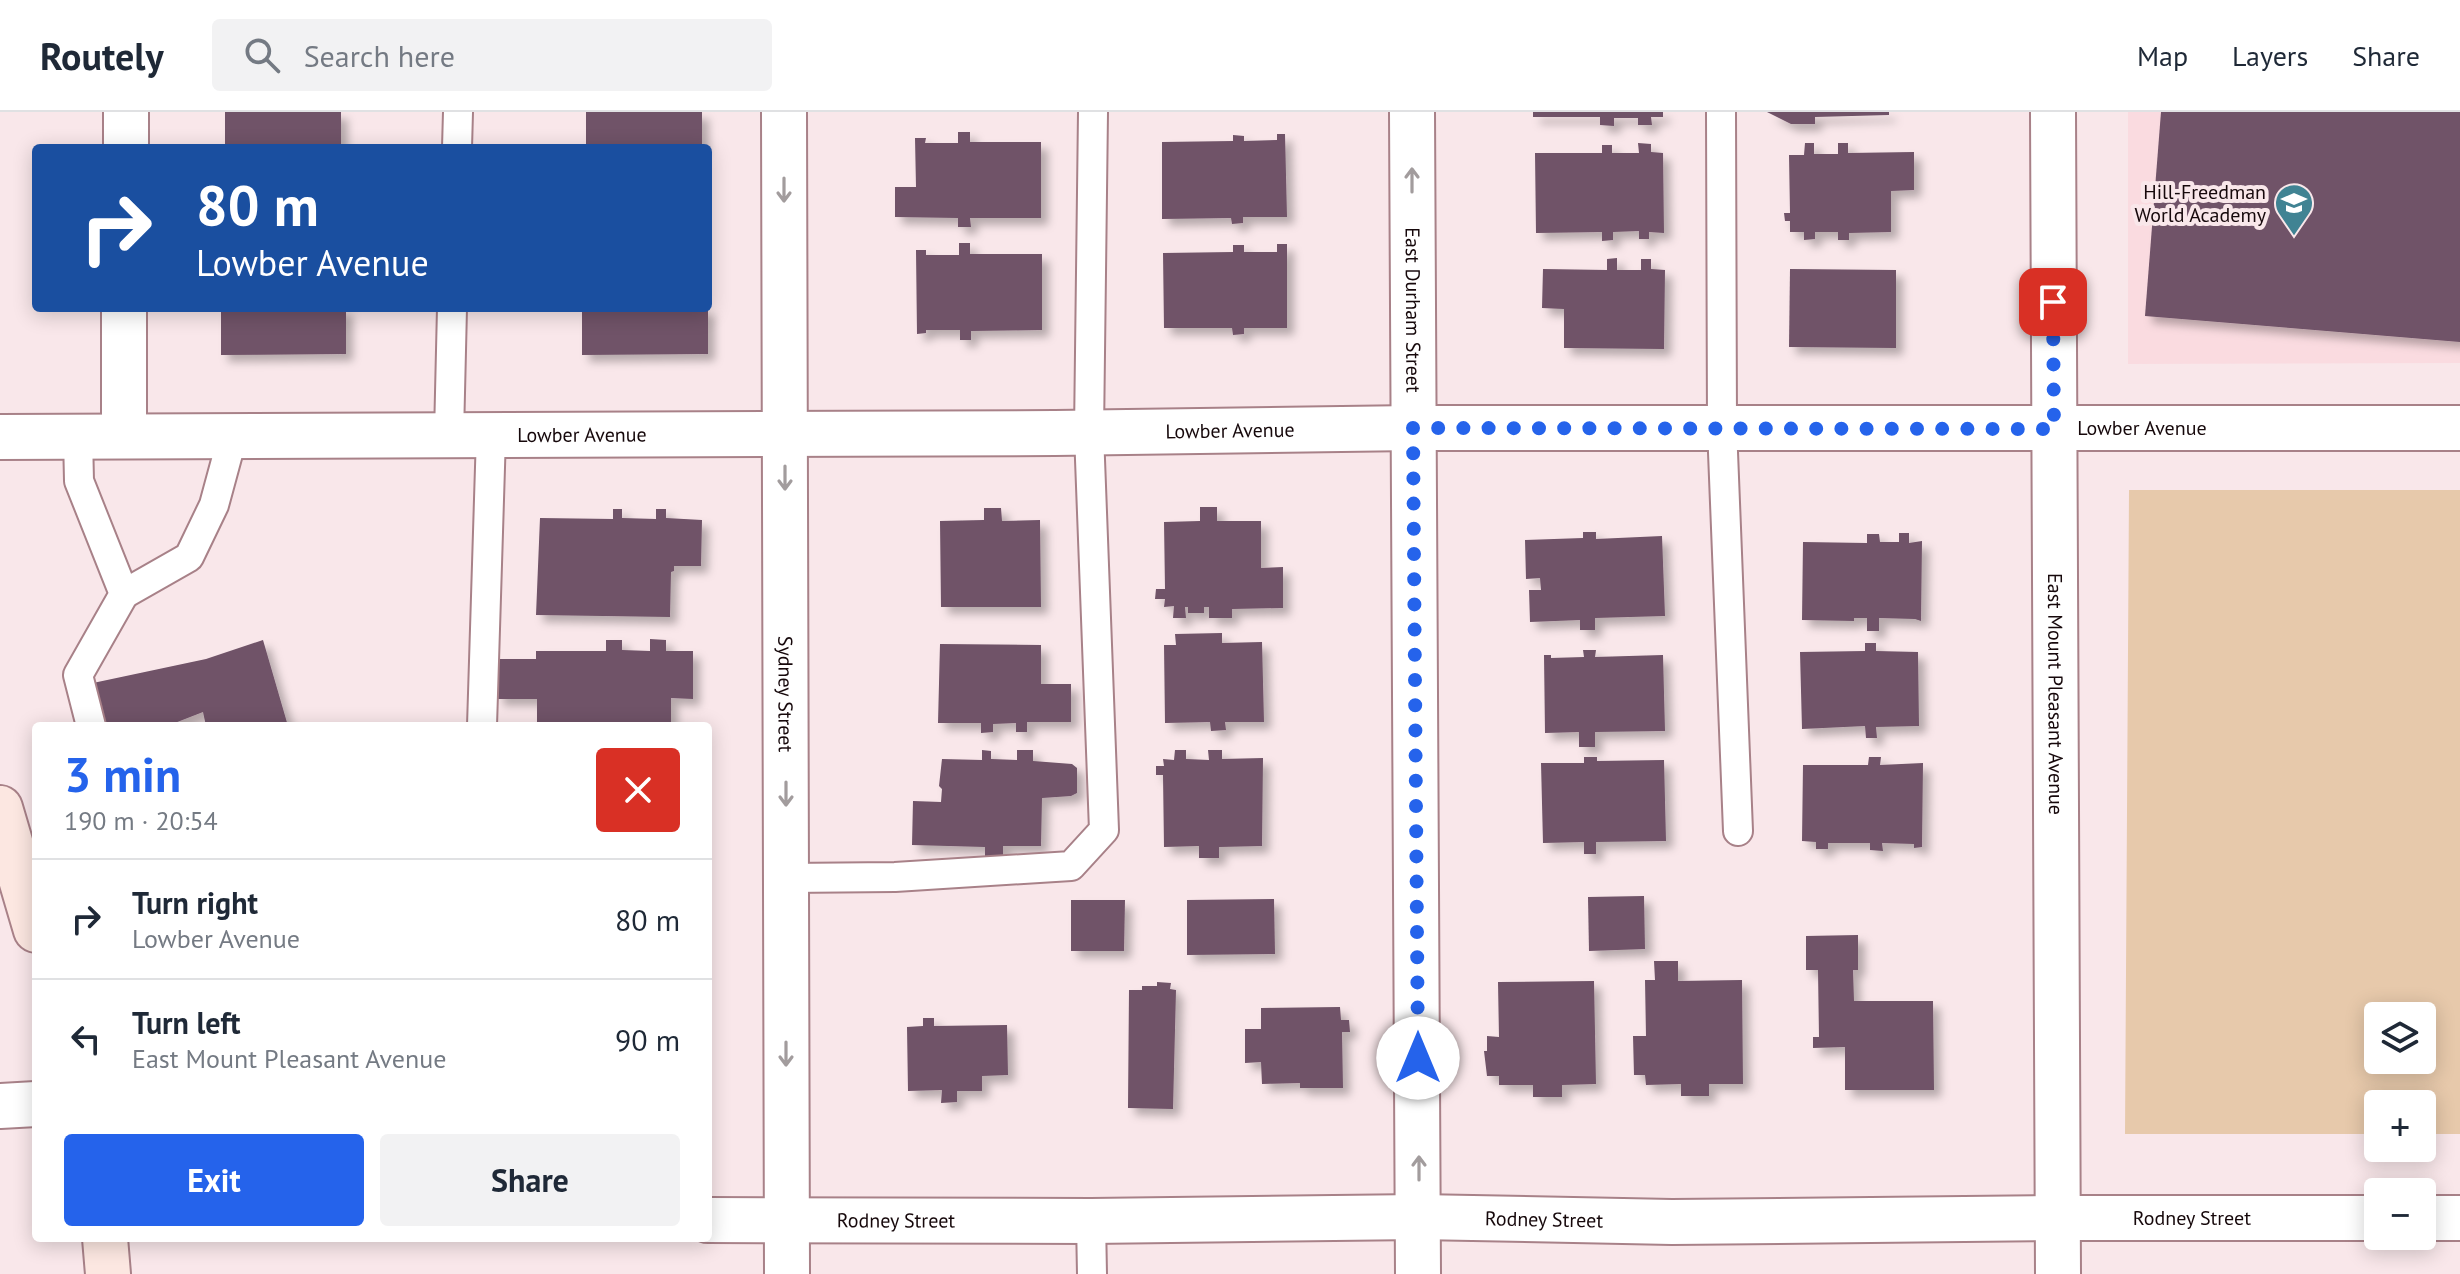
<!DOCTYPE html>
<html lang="en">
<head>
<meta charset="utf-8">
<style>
	:root { --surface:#fff; --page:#f2f2f3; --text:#1f2937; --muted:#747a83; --line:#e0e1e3; --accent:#2563eb }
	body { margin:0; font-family:"PT Sans",sans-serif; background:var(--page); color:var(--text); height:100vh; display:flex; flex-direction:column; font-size:30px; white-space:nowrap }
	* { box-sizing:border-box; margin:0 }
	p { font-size:26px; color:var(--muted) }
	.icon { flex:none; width:44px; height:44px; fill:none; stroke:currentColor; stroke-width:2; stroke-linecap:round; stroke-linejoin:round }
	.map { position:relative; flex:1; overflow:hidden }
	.side { position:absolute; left:32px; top:610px; width:680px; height:520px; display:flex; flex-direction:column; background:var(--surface); border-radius:8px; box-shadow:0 4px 20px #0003 }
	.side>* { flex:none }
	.guide { position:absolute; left:32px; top:32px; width:680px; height:168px; border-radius:8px; box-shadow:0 4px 20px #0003; background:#1a4fa0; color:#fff; overflow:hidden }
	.controls { position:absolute; left:2364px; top:890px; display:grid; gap:16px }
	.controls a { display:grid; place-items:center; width:72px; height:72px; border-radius:8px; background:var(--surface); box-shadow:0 4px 20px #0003; font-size:40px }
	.pin { position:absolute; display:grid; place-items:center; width:68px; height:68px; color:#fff; margin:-34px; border-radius:16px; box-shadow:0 4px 12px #0006 }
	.me { position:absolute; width:88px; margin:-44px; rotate:0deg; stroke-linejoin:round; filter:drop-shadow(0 0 6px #0008) }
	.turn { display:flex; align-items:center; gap:28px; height:168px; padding:0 32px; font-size:36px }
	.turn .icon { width:104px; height:104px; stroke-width:2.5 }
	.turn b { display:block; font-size:56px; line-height:68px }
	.round { display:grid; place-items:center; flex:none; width:84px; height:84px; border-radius:8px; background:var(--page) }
	.head { display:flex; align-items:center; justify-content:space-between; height:136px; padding:0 32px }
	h1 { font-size:48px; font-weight:700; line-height:60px; color:var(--accent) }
	.cta { display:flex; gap:16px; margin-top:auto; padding:16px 32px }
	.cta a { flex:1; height:92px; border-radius:8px; background:var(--accent); color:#fff; font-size:32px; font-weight:700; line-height:92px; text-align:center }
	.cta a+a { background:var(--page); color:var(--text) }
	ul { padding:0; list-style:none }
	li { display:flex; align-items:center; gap:24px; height:120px; padding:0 32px; border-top:2px solid var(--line) }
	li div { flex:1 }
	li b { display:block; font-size:30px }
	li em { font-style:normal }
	header { display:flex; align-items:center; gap:48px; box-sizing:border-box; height:112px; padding:0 40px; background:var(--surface); border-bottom:2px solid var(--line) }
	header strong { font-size:38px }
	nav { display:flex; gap:44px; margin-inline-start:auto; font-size:28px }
	.search { width:560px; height:72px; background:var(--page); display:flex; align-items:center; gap:20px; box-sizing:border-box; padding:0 28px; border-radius:8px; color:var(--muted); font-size:30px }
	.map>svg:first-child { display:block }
	.built { fill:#fadbe0 }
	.green { fill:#e7c9ab; fill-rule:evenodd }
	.building { fill:#6f5267; filter:url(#shadow) }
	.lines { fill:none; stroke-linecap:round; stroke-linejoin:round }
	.lane-casing { stroke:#a88188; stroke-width:32 }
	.street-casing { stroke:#a88188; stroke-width:48 }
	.secondary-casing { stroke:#a88188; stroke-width:48 }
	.lane { stroke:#fff; stroke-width:28 }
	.street { stroke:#fff; stroke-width:44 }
	.secondary { stroke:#fce7e1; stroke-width:44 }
	.oneway { stroke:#a29c9d }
	.route { stroke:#2563eb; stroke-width:14; stroke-dasharray:0 25.2 }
	.labels { text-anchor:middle; stroke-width:8; stroke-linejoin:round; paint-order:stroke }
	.poi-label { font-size:20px; fill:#16080b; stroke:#f9e7ea; text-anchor:end }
	.street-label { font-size:20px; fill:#16080b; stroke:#f9e7ea }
</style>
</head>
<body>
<header>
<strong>Routely</strong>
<div class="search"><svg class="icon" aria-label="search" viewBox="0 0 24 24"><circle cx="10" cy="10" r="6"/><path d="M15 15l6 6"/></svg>Search here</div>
<nav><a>Map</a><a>Layers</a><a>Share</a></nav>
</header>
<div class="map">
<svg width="2460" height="1162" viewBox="0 0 2460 1162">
	<defs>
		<filter id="shadow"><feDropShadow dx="7" dy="7" stdDeviation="4" flood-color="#0004"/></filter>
	</defs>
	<rect width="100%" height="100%" fill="#f9e7ea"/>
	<!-- built -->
	<polygon class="built" points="2128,0 2460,0 2460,251 2128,252"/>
	<!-- green -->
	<path class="green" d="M2129,378H2460V1022H2422V992H2378V1022H2125ZM2378,904H2422V948H2378Z"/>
	<!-- building -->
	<g class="building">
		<rect x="225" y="0" width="116" height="36"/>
		<rect x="586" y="0" width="116" height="36"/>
		<polygon points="1533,0 1663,0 1663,5 1651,5 1652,13 1638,13 1638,6 1614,6 1614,14 1600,13 1600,5 1533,5"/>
		<polygon points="1767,0 1889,0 1889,3 1815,5 1815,12 1791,12"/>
		<polygon points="2161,0 2460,0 2460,230 2145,204"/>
		<polygon points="958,20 970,20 970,30 1041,30 1041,106 970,106 971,115 958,115 958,106 895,105 895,75 916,75 915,26 926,26 925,31 958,31"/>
		<polygon points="1277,22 1285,22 1287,105 1243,105 1243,111 1232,112 1231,106 1162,107 1162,30 1233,29 1233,23 1244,24 1244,29 1277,28"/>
		<polygon points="1638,31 1651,32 1651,40 1663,41 1664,121 1649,120 1649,127 1639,127 1639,119 1613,120 1613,128 1602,129 1602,120 1536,121 1535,41 1602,41 1602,33 1612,33 1612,41 1639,41"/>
		<polygon points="1805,31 1814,31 1814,42 1838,42 1838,31 1848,31 1848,41 1914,40 1914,78 1891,79 1891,120 1849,121 1849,128 1838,128 1838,120 1815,120 1815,127 1804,128 1804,120 1790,120 1790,109 1785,109 1784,101 1790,101 1789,43 1804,43"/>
		<polygon points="959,131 970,131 970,142 1042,142 1042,218 971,219 971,228 960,228 960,218 926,218 926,221 917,222 916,138 926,138 926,143 959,143"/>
		<polygon points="1277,132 1287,132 1287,216 1244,216 1244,222 1233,223 1232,216 1164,216 1163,141 1233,140 1233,133 1244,133 1244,140 1277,140"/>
		<polygon points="1617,146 1617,158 1641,158 1641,147 1651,147 1651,157 1665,158 1664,237 1564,236 1564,197 1542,196 1543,157 1607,158 1607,147"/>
		<polygon points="1790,157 1896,158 1896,236 1789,235"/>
		<polygon points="221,196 346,196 346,242 221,243"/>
		<polygon points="582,196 708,196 708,242 582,243"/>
		<polygon points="1200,395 1217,395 1217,409 1261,409 1261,456 1283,455 1283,496 1232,497 1232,506 1209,506 1209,495 1204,495 1204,501 1188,501 1188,495 1185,495 1186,506 1173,506 1174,494 1164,495 1165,487 1155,487 1156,477 1165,477 1164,410 1200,409"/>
		<polygon points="984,396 1001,396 1002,409 1040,408 1041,495 941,495 940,409 984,408"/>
		<polygon points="613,397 622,397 622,406 656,407 656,397 666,397 666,406 702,408 701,454 674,454 674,459 671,460 670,505 536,503 540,406 613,407"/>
		<polygon points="1583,420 1596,420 1596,427 1662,424 1665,504 1595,506 1595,518 1580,518 1580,508 1530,510 1529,478 1541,478 1540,466 1526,467 1525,428 1583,426"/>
		<polygon points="1899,421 1909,421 1909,431 1922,429 1921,509 1915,507 1879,506 1879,519 1867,519 1867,506 1854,506 1854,509 1802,508 1803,430 1867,431 1867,422 1879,422 1880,430 1899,430"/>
		<polygon points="1222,521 1222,531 1262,530 1264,610 1225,610 1226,618 1211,619 1210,610 1165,611 1164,533 1176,533 1175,522"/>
		<polygon points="650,527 666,528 666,539 693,539 693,587 671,586 671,614 537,614 537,587 496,587 497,547 536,547 536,539 606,539 606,528 622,528 622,538 650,539"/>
		<polygon points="263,528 288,614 206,614 203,600 167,614 105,614 93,571 206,547"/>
		<polygon points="1865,531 1876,531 1876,539 1918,540 1919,614 1876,615 1877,626 1866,626 1865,614 1802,617 1800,540 1865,539"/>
		<polygon points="940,532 1041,533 1041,572 1071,572 1071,610 1027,610 1027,620 1016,620 1016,611 993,612 993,620 981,621 981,611 938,611"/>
		<polygon points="1583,538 1596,538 1595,545 1663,543 1665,619 1595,620 1595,635 1579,635 1579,620 1545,621 1544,543 1551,543 1551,546 1584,545"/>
		<polygon points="982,638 991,639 991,647 1017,648 1017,638 1033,638 1033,649 1072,652 1077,656 1077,681 1071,684 1042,686 1041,734 1003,734 1003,751 985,751 985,735 912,733 913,689 941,690 942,677 939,674 942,647 982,648"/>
		<polygon points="1175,638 1186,638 1186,647 1209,648 1208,638 1222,638 1222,647 1263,646 1262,734 1219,735 1219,746 1199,746 1199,734 1164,735 1163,663 1156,663 1156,654 1164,654 1163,647 1174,648"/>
		<polygon points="1584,645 1597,645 1597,649 1664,648 1666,729 1596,730 1596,742 1584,742 1584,730 1543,731 1541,651 1584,651"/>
		<polygon points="1869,645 1881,645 1880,653 1923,651 1922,735 1914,736 1914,732 1882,731 1883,739 1870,738 1870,731 1828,731 1828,737 1816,737 1816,730 1802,729 1803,653 1868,653"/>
		<polygon points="1644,784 1645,837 1589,839 1588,785"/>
		<polygon points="1274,787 1275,842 1187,843 1187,788"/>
		<polygon points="1071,788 1125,788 1124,839 1071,839"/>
		<polygon points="1858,823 1858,858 1853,858 1854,889 1933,889 1934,978 1845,978 1845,935 1813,936 1813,925 1819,925 1818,858 1806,858 1806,824"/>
		<polygon points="1654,849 1678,849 1678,869 1742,868 1743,972 1709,972 1709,984 1681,984 1681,972 1646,973 1645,963 1634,963 1633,924 1646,924 1645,868 1655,868"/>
		<polygon points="1594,869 1596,972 1562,973 1562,985 1533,985 1533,973 1499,973 1499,964 1487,964 1484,939 1487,939 1487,924 1499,925 1498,870"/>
		<polygon points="1157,870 1171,871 1170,877 1176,878 1173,997 1128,996 1129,878 1142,878 1142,874 1157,874"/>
		<polygon points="1340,895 1341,908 1349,908 1350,920 1342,920 1343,976 1300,976 1300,971 1262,972 1261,950 1245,951 1245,917 1261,917 1261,896"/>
		<polygon points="923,906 934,906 934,914 1007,913 1008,963 982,964 982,979 957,979 957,990 941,991 942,978 908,979 907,915 923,914"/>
	</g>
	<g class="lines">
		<!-- lane casing -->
		<g class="lane-casing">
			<g id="lane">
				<polyline points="1721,0 1722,315 1738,719"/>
				<polyline points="457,36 458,0"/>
				<polyline points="449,323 452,196"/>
				<polyline points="78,324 79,369 124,482 78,563 91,614"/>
				<polyline points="124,482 189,445 214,393 233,323"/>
				<polyline points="482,614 491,323"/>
				<polyline points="787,766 895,765 1071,754 1104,718 1089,321 1093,0"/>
				<polyline points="1091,1109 1092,1162"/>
			</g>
		</g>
		<!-- street casing -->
		<g class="street-casing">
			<g id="street">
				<path id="s1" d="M784,0L787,1162"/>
				<path id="s2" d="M1412,0L1418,1162"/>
				<path id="s3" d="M2053,0L2058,1162"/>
				<polyline points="126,36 126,0"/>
				<polyline points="124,323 124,196"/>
				<path id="s4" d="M0,325L1055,321L1413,316H2460"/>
				<polyline points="0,994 36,992"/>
				<polyline points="2422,1106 2460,1106"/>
				<path id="s5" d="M708,1108L1091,1109L1419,1105L1672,1110L2058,1106H2378"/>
			</g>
		</g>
		<!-- secondary casing -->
		<g class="secondary-casing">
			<g id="secondary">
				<polyline points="0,696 36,818"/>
				<polyline points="105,1126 108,1162"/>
			</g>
		</g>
		<!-- lane -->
		<use href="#lane" class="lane"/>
		<!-- street -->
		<use href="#street" class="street"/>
		<!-- secondary -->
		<use href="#secondary" class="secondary"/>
	</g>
	<!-- one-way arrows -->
	<defs><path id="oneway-shaft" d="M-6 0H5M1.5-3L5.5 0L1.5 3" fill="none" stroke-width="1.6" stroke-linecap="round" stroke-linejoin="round" transform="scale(2)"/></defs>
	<g class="oneway">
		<use href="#oneway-shaft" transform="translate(1412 68) rotate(-90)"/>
		<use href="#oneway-shaft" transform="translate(784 78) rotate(90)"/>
		<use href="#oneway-shaft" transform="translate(785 366) rotate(90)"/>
		<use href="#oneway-shaft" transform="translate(786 682) rotate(90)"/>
		<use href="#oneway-shaft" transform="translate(786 942) rotate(90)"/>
		<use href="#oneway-shaft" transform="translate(1419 1056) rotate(-90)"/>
	</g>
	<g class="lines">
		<!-- route -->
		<polyline class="route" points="1418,946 1413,316 2054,317 2053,190"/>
	</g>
	<!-- icons -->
	<defs>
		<g id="school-pin" transform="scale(2)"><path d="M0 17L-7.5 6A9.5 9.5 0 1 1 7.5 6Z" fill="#408393" stroke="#f9e7ea"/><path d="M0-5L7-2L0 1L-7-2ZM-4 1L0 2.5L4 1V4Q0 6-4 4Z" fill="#fff"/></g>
	</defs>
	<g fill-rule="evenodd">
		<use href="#school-pin" x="2294" y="91"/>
	</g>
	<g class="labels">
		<!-- poi labels -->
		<g class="poi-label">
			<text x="2266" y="87">Hill-Freedman<tspan x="2266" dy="23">World Academy</tspan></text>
		</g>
		<!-- street labels -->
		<g class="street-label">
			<text dy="7" stroke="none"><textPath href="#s2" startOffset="198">East Durham Street</textPath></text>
			<text dy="7" stroke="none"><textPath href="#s4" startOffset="2142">Lowber Avenue</textPath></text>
			<text dy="7" stroke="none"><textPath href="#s4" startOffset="1230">Lowber Avenue</textPath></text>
			<text dy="7" stroke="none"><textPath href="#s4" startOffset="582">Lowber Avenue</textPath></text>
			<text dy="7" stroke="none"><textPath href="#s1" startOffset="582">Sydney Street</textPath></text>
			<text dy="7" stroke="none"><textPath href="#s3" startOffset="582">East Mount Pleasant Avenue</textPath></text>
			<text dy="7" stroke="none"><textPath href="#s5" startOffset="1484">Rodney Street</textPath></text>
			<text dy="7" stroke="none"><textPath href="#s5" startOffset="836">Rodney Street</textPath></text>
			<text dy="7" stroke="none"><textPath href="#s5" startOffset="188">Rodney Street</textPath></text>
		</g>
	</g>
</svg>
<div class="controls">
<a><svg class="icon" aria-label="layers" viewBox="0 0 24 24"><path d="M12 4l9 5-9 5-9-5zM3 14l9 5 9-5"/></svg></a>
<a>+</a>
<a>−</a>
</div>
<div class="pin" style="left:2053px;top:190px;background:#d93025"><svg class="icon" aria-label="arrive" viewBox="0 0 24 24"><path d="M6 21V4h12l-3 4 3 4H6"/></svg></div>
<svg class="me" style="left:1418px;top:946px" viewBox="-20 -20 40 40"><circle r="19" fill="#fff"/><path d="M0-13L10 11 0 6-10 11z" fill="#2563eb"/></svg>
<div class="guide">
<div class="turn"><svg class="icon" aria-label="right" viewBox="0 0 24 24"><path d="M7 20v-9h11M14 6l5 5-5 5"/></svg><div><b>80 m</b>Lowber Avenue</div></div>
</div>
<section class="side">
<div class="head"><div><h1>3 min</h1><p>190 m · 20:54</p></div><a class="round" style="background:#d93025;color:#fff"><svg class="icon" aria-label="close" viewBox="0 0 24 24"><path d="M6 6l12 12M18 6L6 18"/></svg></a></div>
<ul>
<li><svg class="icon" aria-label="right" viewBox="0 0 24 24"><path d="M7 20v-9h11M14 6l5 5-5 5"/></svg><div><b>Turn right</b><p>Lowber Avenue</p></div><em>80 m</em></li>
<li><svg class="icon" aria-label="left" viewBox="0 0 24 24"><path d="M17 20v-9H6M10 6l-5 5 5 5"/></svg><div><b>Turn left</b><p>East Mount Pleasant Avenue</p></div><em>90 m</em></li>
</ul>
<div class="cta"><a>Exit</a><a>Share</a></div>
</section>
</div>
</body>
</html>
